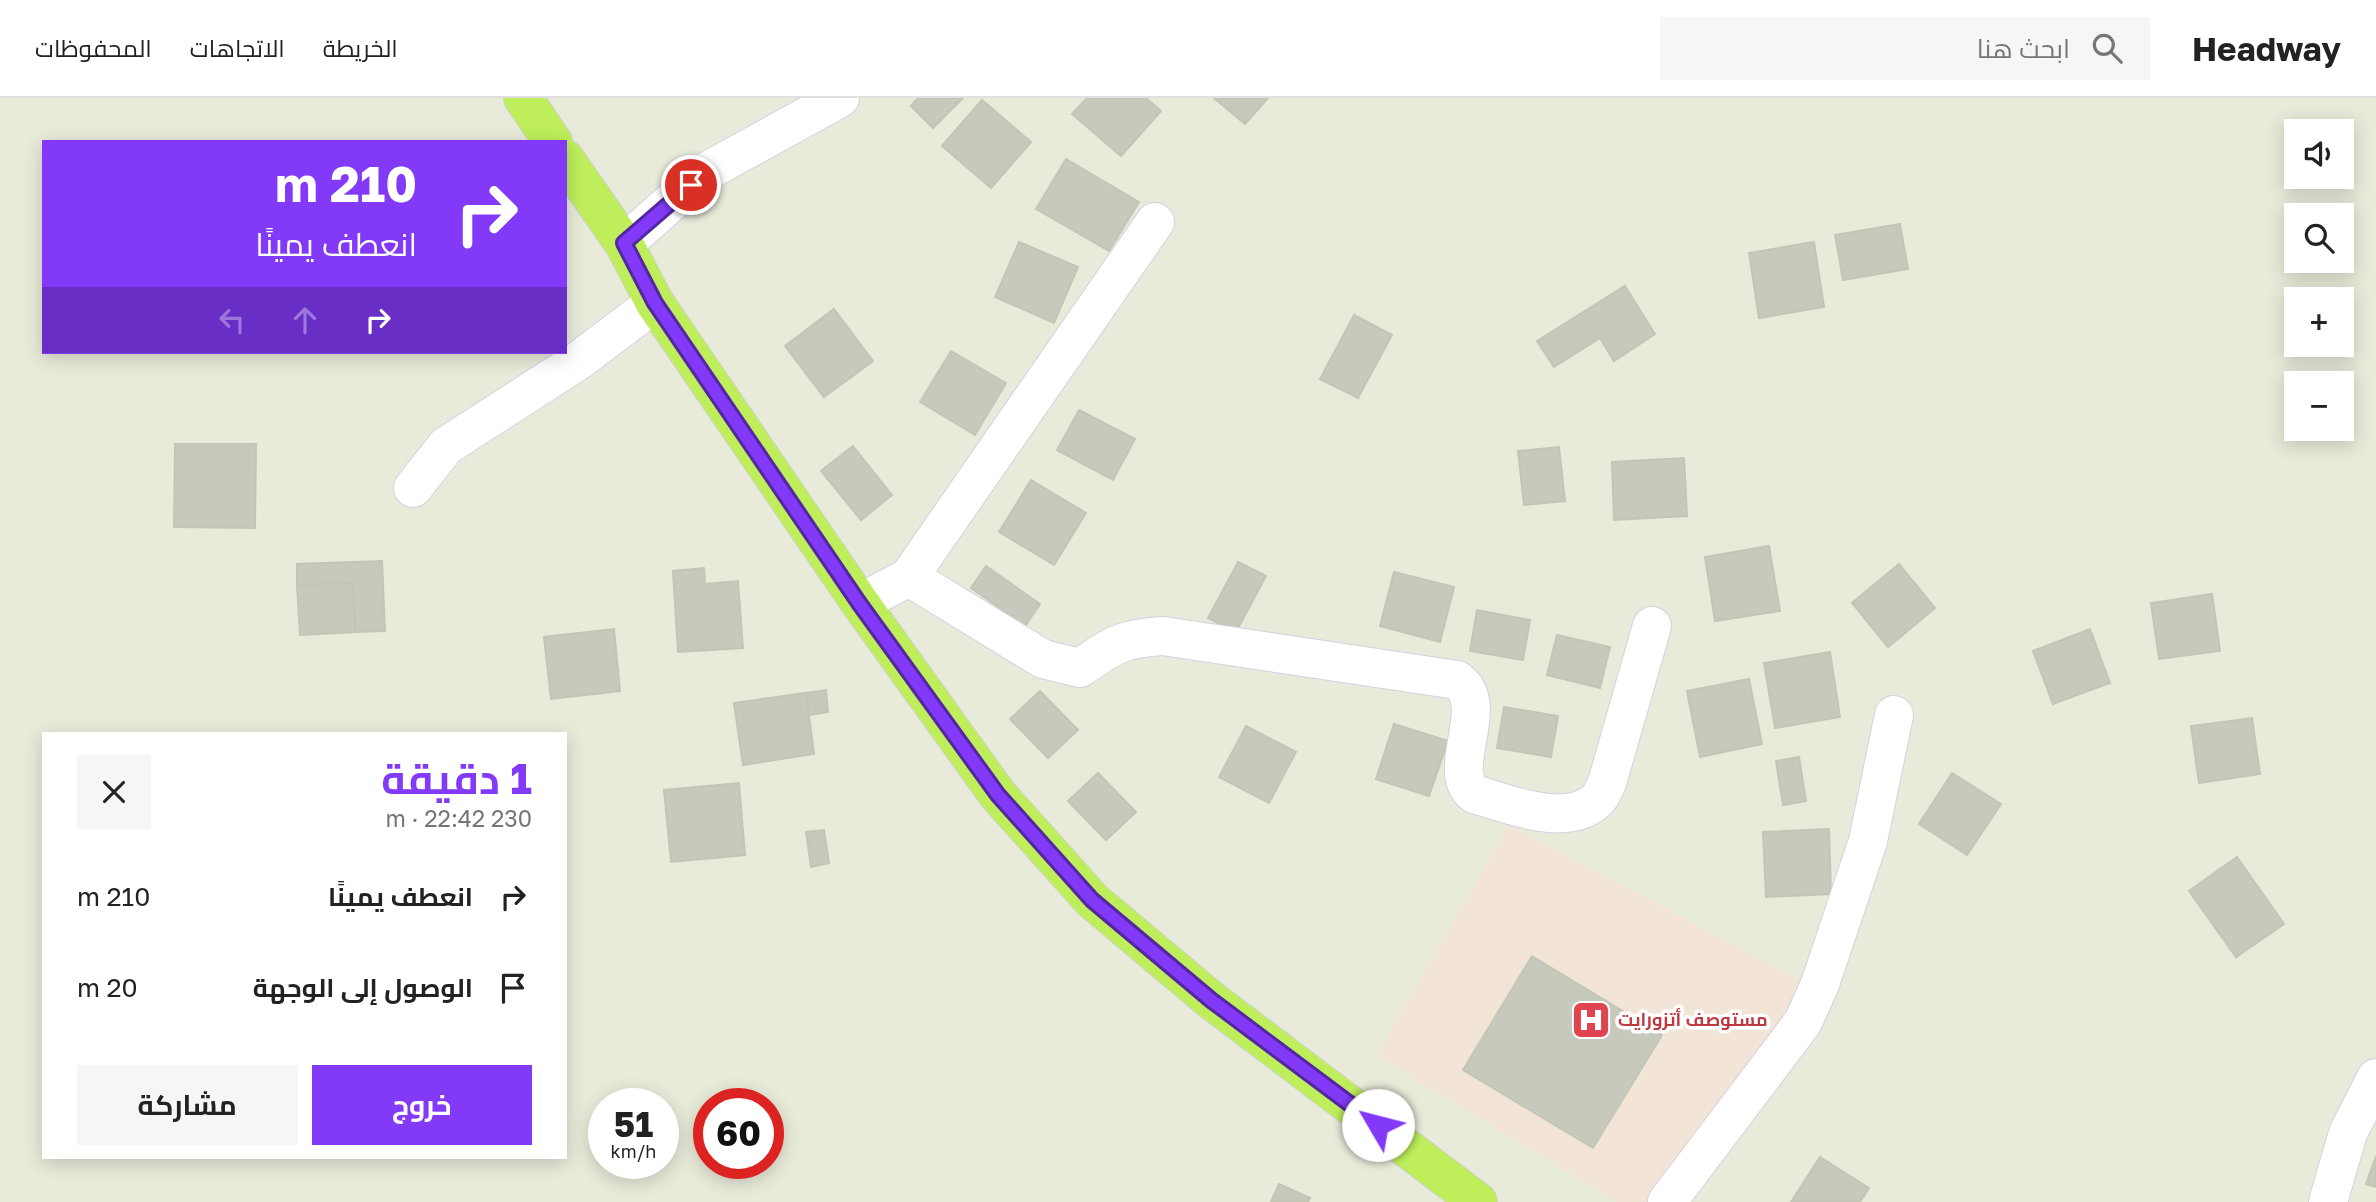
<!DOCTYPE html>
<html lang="ar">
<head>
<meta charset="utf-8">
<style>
	:root { --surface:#fff; --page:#f6f6f6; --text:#222; --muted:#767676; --line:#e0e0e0; --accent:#823af8 }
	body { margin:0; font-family:"Golos Text",Cairo,sans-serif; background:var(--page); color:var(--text); direction:rtl; height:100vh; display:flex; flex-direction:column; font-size:26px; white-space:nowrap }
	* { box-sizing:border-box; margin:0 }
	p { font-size:23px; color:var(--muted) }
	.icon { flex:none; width:38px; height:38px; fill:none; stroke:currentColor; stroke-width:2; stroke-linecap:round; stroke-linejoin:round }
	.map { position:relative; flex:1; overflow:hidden; direction:ltr }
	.details { position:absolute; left:42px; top:634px; width:525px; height:427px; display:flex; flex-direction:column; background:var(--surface); border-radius:0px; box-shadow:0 4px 18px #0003; direction:rtl }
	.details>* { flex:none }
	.top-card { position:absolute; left:42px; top:42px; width:525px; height:214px; border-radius:0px; box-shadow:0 4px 18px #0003; direction:rtl; background:#823af8; color:#fff; overflow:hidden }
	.fabs { position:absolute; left:2284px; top:21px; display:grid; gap:14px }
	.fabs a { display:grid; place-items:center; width:70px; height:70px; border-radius:0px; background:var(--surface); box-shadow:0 4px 18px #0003; font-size:35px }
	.speed { position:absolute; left:588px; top:990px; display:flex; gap:14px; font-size:35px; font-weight:700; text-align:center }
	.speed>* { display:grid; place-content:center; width:91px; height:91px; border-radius:50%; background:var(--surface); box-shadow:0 4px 18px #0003; line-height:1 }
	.speed small { font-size:18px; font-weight:400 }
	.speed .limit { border:10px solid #d22; background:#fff; color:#111 }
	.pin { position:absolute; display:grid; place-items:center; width:60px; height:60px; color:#fff; margin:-30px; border:4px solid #fff; border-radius:50%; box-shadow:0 2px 7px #0007 }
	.me { position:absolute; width:77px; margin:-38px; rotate:307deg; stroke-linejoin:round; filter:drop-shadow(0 0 5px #0008) }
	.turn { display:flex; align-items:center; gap:24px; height:147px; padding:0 35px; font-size:32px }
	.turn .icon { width:91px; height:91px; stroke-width:2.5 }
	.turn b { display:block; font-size:49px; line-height:60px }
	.lanes { display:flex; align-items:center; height:66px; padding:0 35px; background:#0003; justify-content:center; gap:35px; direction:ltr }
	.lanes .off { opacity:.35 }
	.round { display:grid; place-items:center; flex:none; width:74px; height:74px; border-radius:0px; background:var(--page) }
	.summary { display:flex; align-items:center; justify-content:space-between; height:119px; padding:0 35px }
	h1 { font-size:42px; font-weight:700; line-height:52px; color:var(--accent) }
	.cta { display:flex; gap:14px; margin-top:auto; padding:14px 35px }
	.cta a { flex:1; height:80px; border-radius:0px; background:var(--accent); color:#fff; font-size:28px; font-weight:700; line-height:80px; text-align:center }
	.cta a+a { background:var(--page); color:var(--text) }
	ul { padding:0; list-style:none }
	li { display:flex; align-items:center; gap:21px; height:91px; padding:0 35px }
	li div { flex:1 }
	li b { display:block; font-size:26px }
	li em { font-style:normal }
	header { display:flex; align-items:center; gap:42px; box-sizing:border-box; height:98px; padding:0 35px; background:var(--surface); border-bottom:2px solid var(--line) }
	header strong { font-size:33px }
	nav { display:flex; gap:38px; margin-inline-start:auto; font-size:24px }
	.search { width:490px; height:63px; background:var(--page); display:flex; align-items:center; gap:18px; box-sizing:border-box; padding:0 24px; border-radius:0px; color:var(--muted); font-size:26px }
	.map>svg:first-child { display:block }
	.medical { fill:#f2e5d7 }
	.building { fill:#c7c9bd; stroke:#c2c6b4; stroke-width:2 }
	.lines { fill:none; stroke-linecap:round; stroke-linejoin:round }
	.minor-casing { stroke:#d6cfe2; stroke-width:40 }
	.major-casing { stroke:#d0d0d0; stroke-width:40 }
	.minor { stroke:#fff; stroke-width:38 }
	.major { stroke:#beef5b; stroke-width:38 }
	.route-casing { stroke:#5426a1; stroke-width:18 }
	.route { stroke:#823af8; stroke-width:12 }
	.labels { text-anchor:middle; stroke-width:7; stroke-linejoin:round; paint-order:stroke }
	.health-label { font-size:18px; font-weight:bold; fill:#be3a42; stroke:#fff; text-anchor:start }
</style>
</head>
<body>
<header>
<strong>Headway</strong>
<div class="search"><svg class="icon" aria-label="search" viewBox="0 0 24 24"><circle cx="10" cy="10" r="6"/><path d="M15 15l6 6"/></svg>ابحث هنا</div>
<nav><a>الخريطة</a><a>الاتجاهات</a><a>المحفوظات</a></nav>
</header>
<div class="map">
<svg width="2376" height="1104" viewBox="0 0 2376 1104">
	<rect width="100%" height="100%" fill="#e9ebda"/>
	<!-- medical -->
	<polygon class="medical" points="1509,727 1807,886 1677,1104 1617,1104 1376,957"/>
	<!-- building -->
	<g class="building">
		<polygon points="918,0 963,0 933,30 911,8"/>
		<polygon points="1087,0 1146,0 1161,13 1121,58 1072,16"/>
		<polygon points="1214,0 1268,0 1245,26"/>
		<polygon points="982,2 1031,44 991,90 942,48"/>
		<polygon points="1066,61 1139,104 1109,153 1036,111"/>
		<polygon points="1900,126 1908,171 1843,182 1835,137"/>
		<polygon points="1019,144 1078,169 1054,225 995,199"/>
		<polygon points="1814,144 1824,209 1759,220 1749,155"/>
		<polygon points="1625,188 1655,236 1614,263 1600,240 1554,269 1537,243"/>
		<polygon points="834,211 873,263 824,299 785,248"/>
		<polygon points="1354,217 1392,237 1358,300 1320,281"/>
		<polygon points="951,253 1006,285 975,337 920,304"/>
		<polygon points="1079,312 1135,341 1113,382 1057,352"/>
		<polygon points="175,346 256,346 255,430 174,429"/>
		<polygon points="853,348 892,397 861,422 821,373"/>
		<polygon points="1559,349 1565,403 1524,407 1518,353"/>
		<polygon points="1684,360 1687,418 1614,422 1612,364"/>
		<polygon points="1031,382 1086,415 1054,467 999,434"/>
		<polygon points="1769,448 1780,513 1715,523 1705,459"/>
		<polygon points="382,463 385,533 355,534 353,485 297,487 297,466"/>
		<polygon points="1238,464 1266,478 1236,534 1208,520"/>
		<polygon points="1899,466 1935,510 1888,549 1852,505"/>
		<polygon points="986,468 1040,506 1025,528 971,490"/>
		<polygon points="704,470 705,486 738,483 743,550 678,554 673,473"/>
		<polygon points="1394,474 1454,489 1440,544 1380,528"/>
		<polygon points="353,485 355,534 300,537 297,487"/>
		<polygon points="2212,496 2220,553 2159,561 2151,505"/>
		<polygon points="1477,512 1530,522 1523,562 1470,553"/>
		<polygon points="614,531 620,593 551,601 544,539"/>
		<polygon points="2090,531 2110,585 2053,606 2033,553"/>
		<polygon points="1557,537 1610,549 1600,590 1547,577"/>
		<polygon points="1830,554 1840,619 1775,630 1764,565"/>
		<polygon points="1749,581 1762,646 1700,659 1687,593"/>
		<polygon points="826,592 828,614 809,617 806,595"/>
		<polygon points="1040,593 1078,632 1048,660 1010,621"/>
		<polygon points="806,595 814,656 743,667 734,605"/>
		<polygon points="1504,609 1558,618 1551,659 1497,650"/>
		<polygon points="2252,620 2260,676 2199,685 2191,628"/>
		<polygon points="1394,626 1448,643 1429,698 1376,681"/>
		<polygon points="1246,628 1296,654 1269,705 1219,679"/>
		<polygon points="1799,659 1806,703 1783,707 1776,663"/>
		<polygon points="1098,675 1136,714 1106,742 1068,703"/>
		<polygon points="1952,675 2001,706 1967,757 1919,726"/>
		<polygon points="739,685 745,757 671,764 664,692"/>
		<polygon points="1829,731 1831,796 1766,799 1763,734"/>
		<polygon points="824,732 829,765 811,769 806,734"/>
		<polygon points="2237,759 2284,826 2236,859 2189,793"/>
		<polygon points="1532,858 1662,937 1593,1050 1463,972"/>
		<polygon points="2376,1058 2376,1089 2366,1086"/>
		<polygon points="1820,1059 1869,1090 1860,1104 1791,1104"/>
		<polygon points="1279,1086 1310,1100 1308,1104 1271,1104"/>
	</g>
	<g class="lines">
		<!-- minor casing -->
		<g class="minor-casing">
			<g id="minor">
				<polyline points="624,146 704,75 840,0"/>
				<polyline points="413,390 446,348 578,263 655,205"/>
				<polyline points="909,479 1155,124"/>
				<path d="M860,505L909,479L1043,561L1080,570C1113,547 1123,540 1163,538L1457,582C1493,607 1444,671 1474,696C1508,706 1566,730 1596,703C1601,699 1604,691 1607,685L1652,528"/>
				<polyline points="1667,1104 1803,924 1820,886 1868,743 1894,617"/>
				<polyline points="2328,1104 2348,1035 2376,980"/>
			</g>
		</g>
		<!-- major casing -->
		<g class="major-casing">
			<g id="major">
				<polyline points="523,0 553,44"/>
				<polyline points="565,61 624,146 655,205 860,505 998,697 1092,802 1211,902 1478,1104"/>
			</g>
		</g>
		<!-- minor -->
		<use href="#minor" class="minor"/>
		<!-- major -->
		<use href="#major" class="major"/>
	</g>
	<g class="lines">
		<!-- route casing -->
		<g class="route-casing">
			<polyline id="route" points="691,87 624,145 655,205 859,505 998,697 1092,802 1211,902 1378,1027"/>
		</g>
		<!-- route -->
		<use href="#route" class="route"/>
	</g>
	<!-- icons -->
	<defs>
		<g id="hospital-square" transform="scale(2.0125)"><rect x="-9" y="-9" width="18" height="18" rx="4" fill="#e0444e" stroke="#fff"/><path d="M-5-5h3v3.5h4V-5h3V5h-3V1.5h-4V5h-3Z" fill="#fff"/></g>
	</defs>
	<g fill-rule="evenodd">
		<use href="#hospital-square" x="1591" y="922"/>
	</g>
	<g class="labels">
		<!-- health labels -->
		<g class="health-label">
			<text x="1618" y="928">مستوصف أتزورايت</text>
		</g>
	</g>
</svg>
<div class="fabs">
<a><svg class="icon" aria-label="sound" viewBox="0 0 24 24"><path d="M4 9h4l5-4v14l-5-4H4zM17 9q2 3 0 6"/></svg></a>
<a><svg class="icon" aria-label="search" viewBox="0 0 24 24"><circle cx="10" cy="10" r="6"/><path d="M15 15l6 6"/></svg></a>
<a>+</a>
<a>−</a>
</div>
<div class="speed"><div>51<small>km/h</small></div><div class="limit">60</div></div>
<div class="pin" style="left:691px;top:87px;background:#d93025"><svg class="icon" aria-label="arrive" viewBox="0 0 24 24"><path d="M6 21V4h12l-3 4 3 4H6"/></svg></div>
<svg class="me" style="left:1378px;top:1027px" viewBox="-20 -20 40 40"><circle r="19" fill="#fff"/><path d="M0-13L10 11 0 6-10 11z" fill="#823af8"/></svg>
<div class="top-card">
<div class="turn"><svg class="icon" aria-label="right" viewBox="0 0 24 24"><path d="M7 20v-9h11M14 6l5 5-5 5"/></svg><div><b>210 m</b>انعطف يمينًا</div></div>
<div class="lanes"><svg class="icon off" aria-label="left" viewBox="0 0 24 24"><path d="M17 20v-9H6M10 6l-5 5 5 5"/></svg><svg class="icon off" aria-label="ahead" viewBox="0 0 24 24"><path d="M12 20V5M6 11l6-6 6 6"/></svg><svg class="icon" aria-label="right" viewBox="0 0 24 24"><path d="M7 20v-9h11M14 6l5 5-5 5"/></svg></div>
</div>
<section class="details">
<div class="summary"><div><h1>1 دقيقة</h1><p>230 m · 22:42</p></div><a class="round"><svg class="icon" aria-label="close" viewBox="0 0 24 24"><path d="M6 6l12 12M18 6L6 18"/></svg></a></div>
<ul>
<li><svg class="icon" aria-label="right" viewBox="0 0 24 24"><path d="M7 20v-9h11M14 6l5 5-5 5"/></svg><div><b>انعطف يمينًا</b></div><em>210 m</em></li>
<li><svg class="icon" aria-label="arrive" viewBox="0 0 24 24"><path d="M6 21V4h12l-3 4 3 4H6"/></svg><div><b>الوصول إلى الوجهة</b></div><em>20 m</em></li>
</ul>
<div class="cta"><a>خروج</a><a>مشاركة</a></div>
</section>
</div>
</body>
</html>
